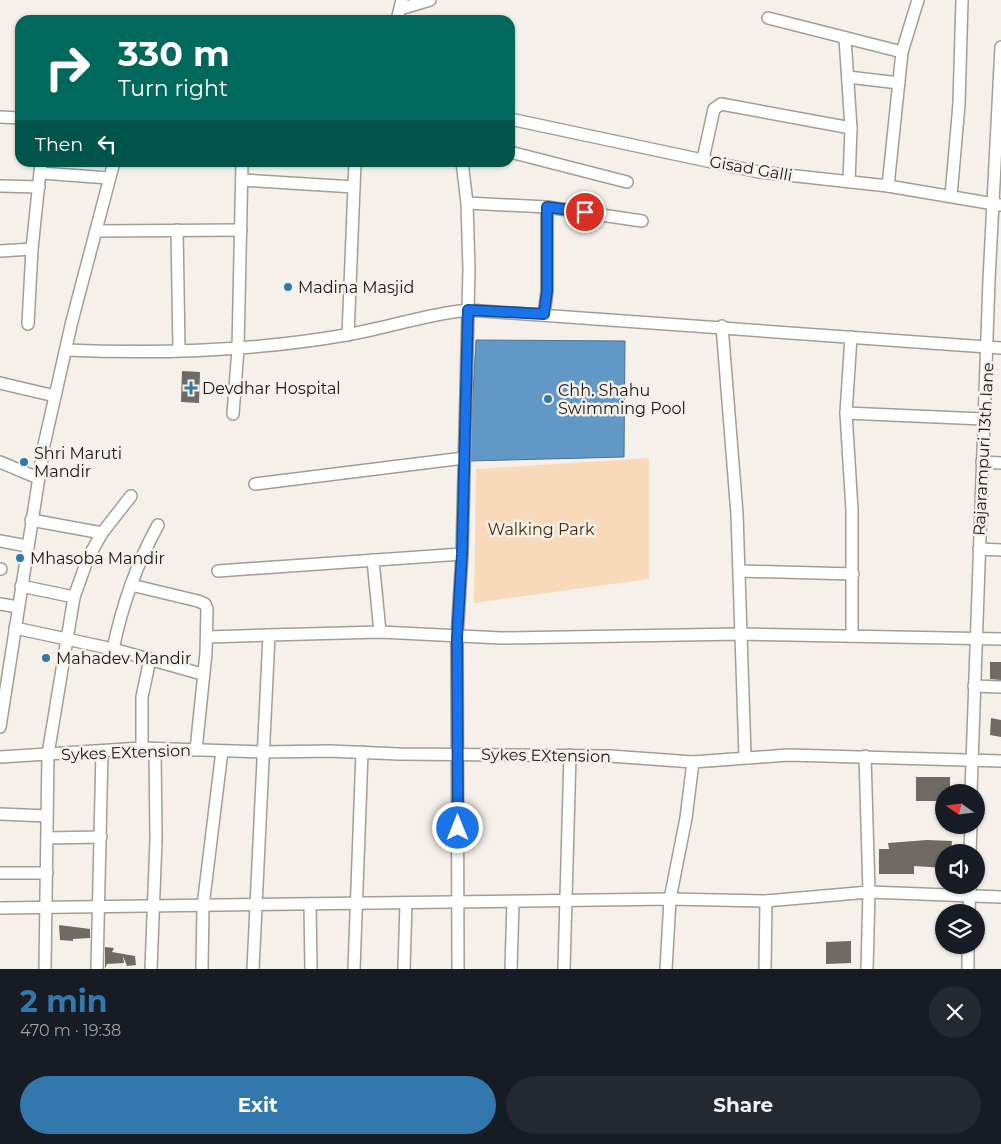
<!DOCTYPE html>
<html lang="en">
<head>
<meta charset="utf-8">
<style>
	:root { --surface:#171b24; --page:#242831; --text:#f1f3f6; --muted:#9ea1a6; --accent:#3278ad }
	body { margin:0; font-family:Montserrat,sans-serif; background:var(--page); color:var(--text); height:100vh; display:flex; flex-direction:column; font-size:19px; white-space:nowrap }
	* { box-sizing:border-box; margin:0 }
	p { font-size:16px; color:var(--muted) }
	.icon { flex:none; width:28px; height:28px; fill:none; stroke:currentColor; stroke-width:2; stroke-linecap:round; stroke-linejoin:round }
	.map { position:relative; height:969px; overflow:hidden }
	.details { display:flex; flex-direction:column; background:var(--surface); flex:1 }
	.details>* { flex:none }
	.top-card { position:absolute; left:15px; top:15px; width:500px; height:152px; border-radius:15px; box-shadow:0 1px 4px #0004; background:#00695c; color:#fff; overflow:hidden }
	.needle { width:32px; rotate:284deg }
	.fabs { position:absolute; left:935px; top:784px; display:grid; gap:10px }
	.fabs a { display:grid; place-items:center; width:50px; height:50px; border-radius:50%; background:var(--surface); box-shadow:0 1px 4px #0004; font-size:25px }
	.pin { position:absolute; display:grid; place-items:center; width:42px; height:42px; color:#fff; margin:-21px; border:2px solid #fff; border-radius:50%; box-shadow:0 1px 5px #0007 }
	.me { position:absolute; width:55px; margin:-28px; rotate:0deg; stroke-linejoin:round; filter:drop-shadow(0 0 4px #0008) }
	.turn { display:flex; align-items:center; gap:18px; height:105px; padding:0 20px; font-size:22px }
	.turn .icon { width:65px; height:65px; stroke-width:2.5 }
	.turn b { display:block; font-size:35px; line-height:42px }
	.then { display:flex; align-items:center; height:48px; padding:0 20px; background:#0003; gap:10px; font-size:19px }
	.round { display:grid; place-items:center; flex:none; width:52px; height:52px; border-radius:26px; background:var(--page) }
	.head { display:flex; align-items:center; justify-content:space-between; height:85px; padding:0 20px }
	h1 { font-size:30px; font-weight:700; line-height:38px; color:var(--accent) }
	.action { display:flex; gap:10px; margin-top:auto; padding:10px 20px }
	.action a { flex:1; height:58px; border-radius:30px; background:var(--accent); color:#fff; font-size:20px; font-weight:700; line-height:58px; text-align:center }
	.action a+a { background:var(--page); color:var(--text) }
	.map>svg:first-child { display:block }
	.green { fill:#f8daba }
	.water { fill:#6198c6; stroke:#4b7191 }
	.building { fill:#6f6a65 }
	.lines { fill:none; stroke-linecap:round; stroke-linejoin:round }
	.minor-casing { stroke:#a39d98; stroke-width:14 }
	.minor { stroke:#fff; stroke-width:11 }
	.route-casing { stroke:#114b97; stroke-width:12 }
	.route { stroke:#1a73e8; stroke-width:9 }
	.poi-dot { fill:#3278ad; stroke:#f6f0ea; stroke-width:2 }
	.labels { text-anchor:middle; stroke-width:5; stroke-linejoin:round; paint-order:stroke }
	.street-label { font-size:16px; fill:#181614; stroke:#f6f0ea }
	.poi-label { font-size:16px; fill:#181614; stroke:#f6f0ea; text-anchor:start }
	.park-label { font-size:16px; fill:#4a2b00; stroke:#f6f0ea }
</style>
</head>
<body>
<div class="map">
<svg width="1001" height="969" viewBox="0 0 1001 969">
	<rect width="100%" height="100%" fill="#f6f0ea"/>
	<!-- green -->
	<polygon class="green" points="649,458 649,579 474,603 476,469"/>
	<!-- water -->
	<polygon class="water" points="476,340 625,341 624,457 469,461"/>
	<!-- building -->
	<g class="building">
		<polygon points="182,371 200,372 199,403 181,402"/>
		<polygon points="990,662 1001,662 1001,680 990,679"/>
		<polygon points="991,718 1001,720 1001,737 990,735"/>
		<polygon points="916,777 950,777 950,792 944,792 944,801 916,801"/>
		<polygon points="927,840 952,841 951,852 944,852 944,868 914,866 914,874 879,874 879,849 889,849 888,843"/>
		<polygon points="59,925 90,929 90,938 73,939 73,941 60,940"/>
		<polygon points="851,941 851,963 826,964 826,942"/>
		<polygon points="105,947 114,948 112,952 135,956 136,965 127,966 123,956 124,963 107,964 105,969"/>
	</g>
	<g class="lines">
		<!-- minor casing -->
		<g class="minor-casing">
			<g id="minor">
				<polyline points="400,9 430,0"/>
				<polyline points="768,18 902,52"/>
				<polyline points="397,20 402,0"/>
				<polyline points="845,38 851,128 849,182"/>
				<polyline points="848,77 899,83"/>
				<polyline points="0,117 20,118"/>
				<polyline points="510,119 759,172 888,186 1000,205"/>
				<polyline points="510,152 627,182"/>
				<polyline points="703,159 714,109 721,104 851,128"/>
				<polyline points="41,173 109,178"/>
				<polyline points="242,180 354,187"/>
				<polyline points="0,186 39,187"/>
				<polyline points="888,186 902,52 918,0"/>
				<polyline points="951,196 959,104 962,0"/>
				<polyline points="467,203 547,207 642,221"/>
				<polyline points="177,230 179,350"/>
				<polyline points="96,231 241,230"/>
				<polyline points="0,251 32,249"/>
				<polyline points="544,314 547,291 547,207"/>
				<polyline points="28,324 32,249 41,162"/>
				<polyline points="722,326 737,514 745,756"/>
				<polyline points="348,335 355,162"/>
				<polyline points="851,337 846,413 852,510 852,636"/>
				<path d="M66,350C159,354 254,351 346,335C387,328 427,314 468,310L1001,348"/>
				<polyline points="0,383 55,396"/>
				<polyline points="846,413 983,419"/>
				<polyline points="233,414 238,349 242,162"/>
				<polyline points="0,462 38,478"/>
				<polyline points="982,462 1001,463"/>
				<polyline points="255,484 464,458"/>
				<polyline points="31,520 102,533"/>
				<polyline points="0,541 27,546"/>
				<polyline points="979,549 1001,550"/>
				<polyline points="373,560 380,632"/>
				<polyline points="0,569 1,569"/>
				<polyline points="218,571 462,554"/>
				<polyline points="740,571 853,574"/>
				<polyline points="131,585 198,601 205,604 207,609 206,653 196,750"/>
				<polyline points="21,586 74,597"/>
				<polyline points="0,604 18,607"/>
				<polyline points="15,628 113,649 202,674"/>
				<polyline points="207,637 269,635"/>
				<path d="M113,649C122,606 137,563 158,525"/>
				<polyline points="974,686 1001,687"/>
				<polyline points="0,727 44,445 72,321 114,162"/>
				<polyline points="142,748 142,697 150,659"/>
				<polyline points="865,756 869,892 867,969"/>
				<polyline points="0,757 142,748 264,752 329,751 399,754 610,756 693,762 788,755 1001,761"/>
				<polyline points="971,792 989,280 1001,47"/>
				<polyline points="0,814 47,816"/>
				<polyline points="47,838 101,837"/>
				<polyline points="970,852 971,825"/>
				<polyline points="0,873 47,873"/>
				<polyline points="310,904 311,969"/>
				<polyline points="0,908 670,899 766,901 869,892 1001,897"/>
				<polyline points="969,912 970,885"/>
				<polyline points="45,969 48,754 74,597 88,558 102,533 131,496"/>
				<polyline points="97,969 102,751"/>
				<polyline points="151,969 156,840 155,749"/>
				<polyline points="202,969 203,906 222,751"/>
				<polyline points="253,969 269,635 380,632 501,638 740,634 1001,639"/>
				<polyline points="354,969 362,752"/>
				<polyline points="404,969 406,903"/>
				<polyline points="458,969 457,637 462,554 469,269 467,203 462,162"/>
				<polyline points="511,969 513,902"/>
				<polyline points="564,969 570,755"/>
				<polyline points="666,969 670,899 686,818 693,762"/>
				<polyline points="765,969 766,901"/>
				<polyline points="968,969 968,945"/>
			</g>
		</g>
		<!-- minor -->
		<use href="#minor" class="minor"/>
	</g>
	<g class="lines">
		<!-- route casing -->
		<g class="route-casing">
			<polyline id="route" points="458,828 457,637 462,554 468,310 544,314 547,291 547,207 585,212"/>
		</g>
		<!-- route -->
		<use href="#route" class="route"/>
	</g>
	<!-- markers -->
	<g class="poi-dot">
		<circle cx="288" cy="287" r="5"/>
		<path d="M188.5 380.5h5v5h5v5h-5v5h-5v-5h-5v-5h5z"/>
		<circle cx="548" cy="399" r="5"/>
		<circle cx="24" cy="462" r="5"/>
		<circle cx="20" cy="558" r="5"/>
		<circle cx="46" cy="658" r="5"/>
	</g>
	<g class="labels">
		<!-- street labels -->
		<g class="street-label">
			<text transform="translate(751 168) rotate(10)" y="6">Gisad Galli</text>
			<text transform="translate(983 449) rotate(-87)" y="6">Rajarampuri 13th lane</text>
			<text transform="translate(126 752) rotate(-2)" y="6">Sykes EXtension</text>
			<text transform="translate(546 755) rotate(1)" y="6">Sykes EXtension</text>
		</g>
		<!-- poi labels -->
		<g class="poi-label">
			<text x="298" y="293">Madina Masjid</text>
			<text x="202" y="394">Devdhar Hospital</text>
			<text x="558" y="396">Chh. Shahu<tspan x="558" dy="18">Swimming Pool</tspan></text>
			<text x="34" y="459">Shri Maruti<tspan x="34" dy="18">Mandir</tspan></text>
			<text x="30" y="564">Mhasoba Mandir</text>
			<text x="56" y="664">Mahadev Mandir</text>
		</g>
		<!-- park labels -->
		<g class="park-label">
			<text x="541" y="535">Walking Park</text>
		</g>
	</g>
</svg>
<div class="fabs">
<a><svg class="needle" viewBox="-14 -14 28 28"><path d="M0-13l5 13h-10z" fill="#e53935"/><path d="M0 13l5-13h-10z" fill="#9ea1a6"/></svg></a>
<a><svg class="icon" aria-label="sound" viewBox="0 0 24 24"><path d="M4 9h4l5-4v14l-5-4H4zM17 9q2 3 0 6"/></svg></a>
<a><svg class="icon" aria-label="layers" viewBox="0 0 24 24"><path d="M12 4l9 5-9 5-9-5zM3 14l9 5 9-5"/></svg></a>
</div>
<div class="pin" style="left:585px;top:212px;background:#d93025"><svg class="icon" aria-label="arrive" viewBox="0 0 24 24"><path d="M6 21V4h12l-3 4 3 4H6"/></svg></div>
<svg class="me" style="left:458px;top:828px" viewBox="-20 -20 40 40"><circle r="17" fill="#1a73e8" stroke="#fff" stroke-width="3"/><path d="M0-11L8 9 0 5-8 9z" fill="#fff"/></svg>
<div class="top-card">
<div class="turn"><svg class="icon" aria-label="right" viewBox="0 0 24 24"><path d="M7 20v-9h11M14 6l5 5-5 5"/></svg><div><b>330 m</b>Turn right</div></div>
<div class="then">Then<svg class="icon" aria-label="left" viewBox="0 0 24 24"><path d="M17 20v-9H6M10 6l-5 5 5 5"/></svg></div>
</div>
</div>
<section class="details">
<div class="head"><div><h1>2 min</h1><p>470 m · 19:38</p></div><a class="round"><svg class="icon" aria-label="close" viewBox="0 0 24 24"><path d="M6 6l12 12M18 6L6 18"/></svg></a></div>
<div class="action"><a>Exit</a><a>Share</a></div>
</section>
</body>
</html>
